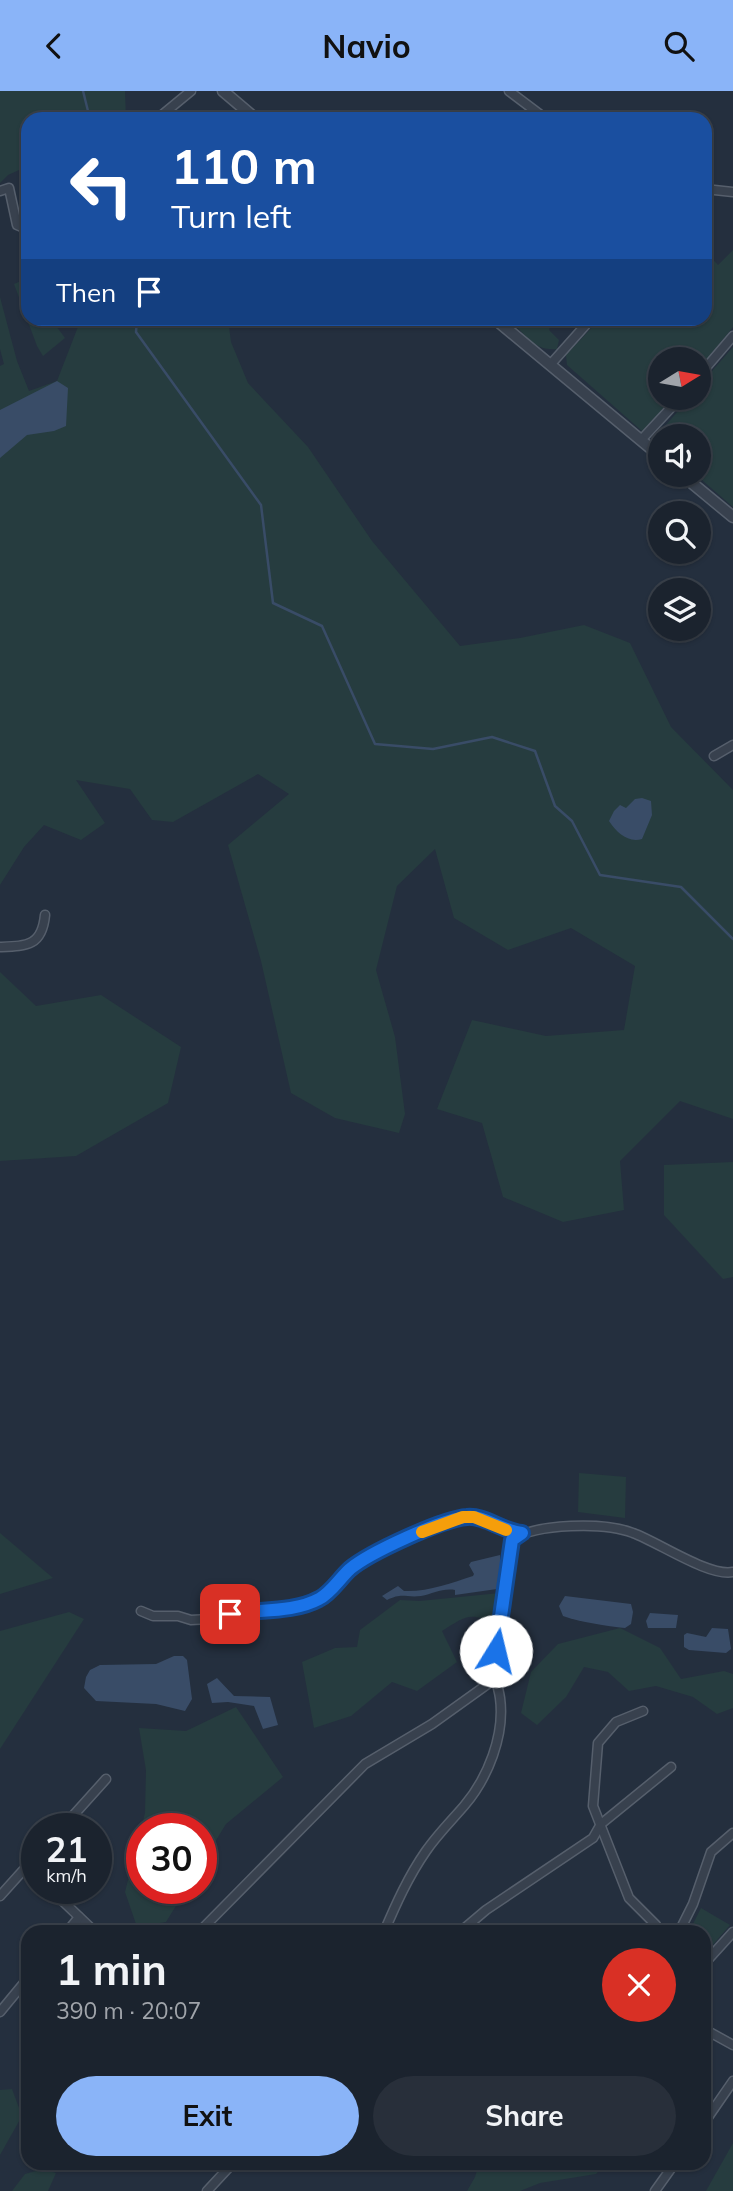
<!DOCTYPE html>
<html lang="en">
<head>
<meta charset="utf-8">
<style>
	:root { --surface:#1b232e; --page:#282f3a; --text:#f1f3f6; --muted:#a0a4aa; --line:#39404a; --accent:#8ab4f8 }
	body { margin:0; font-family:Mulish,sans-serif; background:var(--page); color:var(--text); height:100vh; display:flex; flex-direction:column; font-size:26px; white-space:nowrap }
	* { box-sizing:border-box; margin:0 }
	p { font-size:23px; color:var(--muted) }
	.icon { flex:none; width:38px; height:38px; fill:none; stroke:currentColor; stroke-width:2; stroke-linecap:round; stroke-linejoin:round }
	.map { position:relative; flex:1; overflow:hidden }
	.panel { position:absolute; left:21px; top:1834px; width:690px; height:245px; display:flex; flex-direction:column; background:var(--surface); border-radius:21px; box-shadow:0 2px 5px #0004,0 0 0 2px var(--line) }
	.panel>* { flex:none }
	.top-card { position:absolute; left:21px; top:21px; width:691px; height:214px; border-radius:21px; box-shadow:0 2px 5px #0004,0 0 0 2px var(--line); background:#1a4fa0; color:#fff; overflow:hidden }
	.needle { width:46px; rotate:79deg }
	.buttons { position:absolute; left:648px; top:256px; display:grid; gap:14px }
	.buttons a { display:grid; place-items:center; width:63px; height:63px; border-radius:50%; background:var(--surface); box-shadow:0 2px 5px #0004,0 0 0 2px var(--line); font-size:35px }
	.speed { position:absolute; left:21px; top:1722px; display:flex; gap:14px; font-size:35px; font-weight:700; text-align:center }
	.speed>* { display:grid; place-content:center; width:91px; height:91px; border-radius:50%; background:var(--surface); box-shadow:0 2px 5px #0004,0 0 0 2px var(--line); line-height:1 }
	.speed small { font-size:18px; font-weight:400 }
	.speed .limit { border:10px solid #d22; background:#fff; color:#111 }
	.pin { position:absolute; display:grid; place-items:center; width:60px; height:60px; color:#fff; margin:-30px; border-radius:14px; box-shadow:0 4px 10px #0006 }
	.me { position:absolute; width:77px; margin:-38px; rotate:9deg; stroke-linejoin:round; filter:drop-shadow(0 0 5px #0008) }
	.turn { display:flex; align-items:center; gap:24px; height:147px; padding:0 35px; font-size:32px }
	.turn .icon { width:91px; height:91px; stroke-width:2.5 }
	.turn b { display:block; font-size:49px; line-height:60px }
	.then { display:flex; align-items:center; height:66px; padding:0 35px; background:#0003; gap:14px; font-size:26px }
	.round { display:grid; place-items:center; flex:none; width:74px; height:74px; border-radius:37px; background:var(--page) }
	.overview { display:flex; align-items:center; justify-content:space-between; height:119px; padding:0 35px }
	h1 { font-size:42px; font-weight:700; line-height:52px }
	.button { display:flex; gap:14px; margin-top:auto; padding:14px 35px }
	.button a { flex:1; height:80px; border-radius:42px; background:var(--accent); color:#111; font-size:28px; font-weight:700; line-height:80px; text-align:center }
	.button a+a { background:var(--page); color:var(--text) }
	header { display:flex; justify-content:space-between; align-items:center; height:91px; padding:0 35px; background:var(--accent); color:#111; font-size:32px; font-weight:700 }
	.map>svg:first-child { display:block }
	.green { fill:#263c3f }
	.water { fill:#394c67 }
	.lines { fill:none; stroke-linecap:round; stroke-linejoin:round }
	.stream { stroke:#394c67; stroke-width:2.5 }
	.minor-casing { stroke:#565f6c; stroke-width:11 }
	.tertiary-casing { stroke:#565f6c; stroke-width:13 }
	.minor { stroke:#38414e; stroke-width:8 }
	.tertiary { stroke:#38414e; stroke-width:10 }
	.route-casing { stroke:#114b97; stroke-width:18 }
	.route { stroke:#1a73e8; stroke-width:12 }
	.slow { stroke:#f59e0b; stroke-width:12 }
</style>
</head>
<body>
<header><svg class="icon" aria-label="back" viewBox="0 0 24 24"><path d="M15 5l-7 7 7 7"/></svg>Navio<svg class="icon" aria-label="search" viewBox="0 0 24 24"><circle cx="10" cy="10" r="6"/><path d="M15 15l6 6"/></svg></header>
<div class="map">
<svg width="733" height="2100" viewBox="0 0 733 2100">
	<rect width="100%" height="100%" fill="#242f3e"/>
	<!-- green -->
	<g class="green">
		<polygon points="0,0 125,0 126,28 28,28 28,75 8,84 0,92"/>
		<polygon points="733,159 733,236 698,279 698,268 660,268 660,306 674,306 642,340 567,274 566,264 600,228 705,228 705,160 718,174"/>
		<polygon points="28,187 28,228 51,228 65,247 43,265 37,255 14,193"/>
		<polygon points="0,206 17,270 29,300 57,290 81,228 228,228 231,251 248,292 308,356 372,450 460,555 520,547 584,534 630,552 671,636 733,699 733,1028 680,1010 620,1070 624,1119 563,1131 503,1106 482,1032 437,1018 472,929 546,945 624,939 635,875 571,837 508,859 454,827 435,758 397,795 376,879 395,946 405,1023 399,1042 335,1027 291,1002 261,870 228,754 289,703 258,683 173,731 152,729 130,698 76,689 105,732 81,749 44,734 24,756 0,794 0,275 4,273 0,258"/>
		<path d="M518,228H561L550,235L549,239L559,249L557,258C538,260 529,249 517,236Z"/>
		<polygon points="733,256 733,416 695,383 698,383 698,345 660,345 660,353 654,348 690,306 698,306 698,296"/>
		<polygon points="0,881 36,915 101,904 181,956 168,1012 76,1065 0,1070"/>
		<polygon points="733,1071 733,1186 723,1188 664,1124 664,1074"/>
		<polygon points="579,1382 626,1386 625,1427 578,1421"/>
		<polygon points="0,1442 53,1487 0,1503"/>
		<path d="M500,1502L495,1533C469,1520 465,1526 442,1540L457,1571L417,1600L392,1591L351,1625L314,1637L302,1571L335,1557L357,1556L360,1539L400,1509L420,1510Z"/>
		<polygon points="69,1521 84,1528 0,1658 0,1540"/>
		<polygon points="620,1537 660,1557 681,1588 724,1580 733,1583 733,1617 717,1623 693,1606 656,1595 629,1600 608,1581 584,1576 566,1606 537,1634 521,1622 531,1581 558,1553"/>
		<polygon points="236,1616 283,1686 226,1733 201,1774 201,1738 142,1738 142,1797 187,1797 166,1831 137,1836 125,1801 145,1722 146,1679 139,1637 186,1640"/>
		<polygon points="701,1817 730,1834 704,1864 704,1841 689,1841"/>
		<polygon points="12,1998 22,2025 0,2064 0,1999"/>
		<polygon points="733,2052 733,2100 706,2100"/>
		<polygon points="479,2072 606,2072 596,2083 540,2092 520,2100 467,2100 475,2086"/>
		<polygon points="43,2078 56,2082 48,2100 12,2100 25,2083"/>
	</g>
	<!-- water -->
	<g class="water">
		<polygon points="57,290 68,297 66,335 54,340 27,344 0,367 0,319"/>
		<path d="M642,707L651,710L652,724L642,748C628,752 617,742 609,730L614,720L620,714L626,717L635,708Z"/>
		<path d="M500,1464V1494L497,1498L455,1504V1499C442,1497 433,1503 421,1505C405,1507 403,1501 387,1509L382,1505L398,1495L404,1500C428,1501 451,1492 473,1485L474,1483L469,1474L471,1471Z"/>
		<path d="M565,1505L631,1513L633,1521L631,1533L625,1537C607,1535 580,1531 563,1525L559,1515Z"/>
		<polygon points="650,1522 678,1524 676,1537 648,1537 646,1530"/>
		<polygon points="712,1537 728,1538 731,1558 726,1562 689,1559 684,1556 684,1544 687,1542 706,1546"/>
		<polygon points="174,1565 183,1565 187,1569 192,1608 185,1620 156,1613 96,1610 84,1597 86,1586 90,1579 100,1574 156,1573"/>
		<polygon points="217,1587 234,1605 270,1606 278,1634 263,1638 254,1615 228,1611 212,1612 207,1593"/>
	</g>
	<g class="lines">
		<!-- stream -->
		<g class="stream">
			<polyline points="83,0 90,28"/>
			<polyline points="137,228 136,241 261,414 273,512 322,535 375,653 433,658 492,646 535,660 555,715 572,730 600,784 681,796 733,848"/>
		</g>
		<!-- minor casing -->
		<g class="minor-casing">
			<g id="minor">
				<polyline points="509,0 546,28"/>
				<polyline points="157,28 191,0"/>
				<polyline points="705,98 733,101"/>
				<polyline points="0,100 9,97 17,134 24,137 28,134"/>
				<polyline points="550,274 591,228"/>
				<polyline points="698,286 733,245"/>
				<polyline points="641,349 681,306"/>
				<polyline points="714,665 733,654"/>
				<path d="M0,856C27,855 42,855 45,824"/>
				<path d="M141,1520L153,1525H178L191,1529L209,1528L252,1519L276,1518L299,1514L320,1507L349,1479L366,1466L393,1453L463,1426C485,1425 501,1440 522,1442"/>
				<polyline points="643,1620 616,1631 598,1652 593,1715 629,1807 656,1834"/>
				<polyline points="61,1738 106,1688"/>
				<polyline points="37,1764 27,1775 37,1785"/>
				<polyline points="49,1797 95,1841"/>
				<polyline points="0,1805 27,1775"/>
				<polyline points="67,1841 79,1826"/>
				<path d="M199,1841L365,1673L432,1633L492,1590L512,1449C536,1432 605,1431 633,1442C658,1451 709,1486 733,1481"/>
				<path d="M384,1841C396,1813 408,1786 426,1760C437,1744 451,1730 464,1715C488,1687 505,1644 500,1607C499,1600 497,1593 495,1586"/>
				<polyline points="460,1841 486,1819 593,1747 601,1733 671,1676"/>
				<polyline points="679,1841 693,1813 711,1761 733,1742"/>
				<polyline points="704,1873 733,1841"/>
				<polyline points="0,1921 28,1887"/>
				<polyline points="704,1938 733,1954"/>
				<polyline points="704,2032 733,1990"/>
				<polyline points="207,2100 233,2072"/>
				<polyline points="655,2100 675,2072"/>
			</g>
		</g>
		<!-- tertiary casing -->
		<g class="tertiary-casing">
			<g id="tertiary">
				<polyline points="223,0 256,28"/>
				<polyline points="495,228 660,365"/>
				<polyline points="681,383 733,426"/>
			</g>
		</g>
		<!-- minor -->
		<use href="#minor" class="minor"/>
		<!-- tertiary -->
		<use href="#tertiary" class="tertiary"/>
	</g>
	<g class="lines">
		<!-- route casing -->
		<g class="route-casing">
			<path id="route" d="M230,1523C258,1518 293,1522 319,1508C331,1502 340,1487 350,1478C369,1462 442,1428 467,1426C484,1424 502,1440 522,1442L512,1449L496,1560"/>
		</g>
		<!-- route -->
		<use href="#route" class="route"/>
		<!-- slow -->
		<polyline class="slow" points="422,1441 463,1426 474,1426 506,1439"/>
	</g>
</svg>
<div class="buttons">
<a><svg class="needle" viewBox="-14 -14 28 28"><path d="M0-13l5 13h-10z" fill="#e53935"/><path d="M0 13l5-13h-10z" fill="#a0a4aa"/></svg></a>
<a><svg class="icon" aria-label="sound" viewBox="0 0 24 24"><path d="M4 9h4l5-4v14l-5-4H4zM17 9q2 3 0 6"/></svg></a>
<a><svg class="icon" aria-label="search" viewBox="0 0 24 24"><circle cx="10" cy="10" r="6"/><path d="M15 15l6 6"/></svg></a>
<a><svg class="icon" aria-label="layers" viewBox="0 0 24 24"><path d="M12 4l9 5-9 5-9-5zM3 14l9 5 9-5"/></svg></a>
</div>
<div class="speed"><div>21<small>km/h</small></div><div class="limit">30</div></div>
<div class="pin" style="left:230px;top:1523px;background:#d93025"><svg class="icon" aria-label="arrive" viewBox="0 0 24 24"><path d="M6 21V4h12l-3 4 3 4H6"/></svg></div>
<svg class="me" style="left:496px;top:1560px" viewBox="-20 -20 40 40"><circle r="19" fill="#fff"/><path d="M0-13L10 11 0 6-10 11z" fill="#1a73e8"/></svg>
<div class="top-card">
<div class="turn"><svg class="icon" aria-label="left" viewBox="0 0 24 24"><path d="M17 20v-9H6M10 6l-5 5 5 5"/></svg><div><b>110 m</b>Turn left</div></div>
<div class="then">Then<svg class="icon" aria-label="arrive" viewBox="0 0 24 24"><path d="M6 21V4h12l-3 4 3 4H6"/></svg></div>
</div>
<section class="panel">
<div class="overview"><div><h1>1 min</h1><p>390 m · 20:07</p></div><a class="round" style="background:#d93025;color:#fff"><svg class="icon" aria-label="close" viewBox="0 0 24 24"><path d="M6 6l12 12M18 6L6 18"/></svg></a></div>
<div class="button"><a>Exit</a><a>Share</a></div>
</section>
</div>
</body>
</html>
